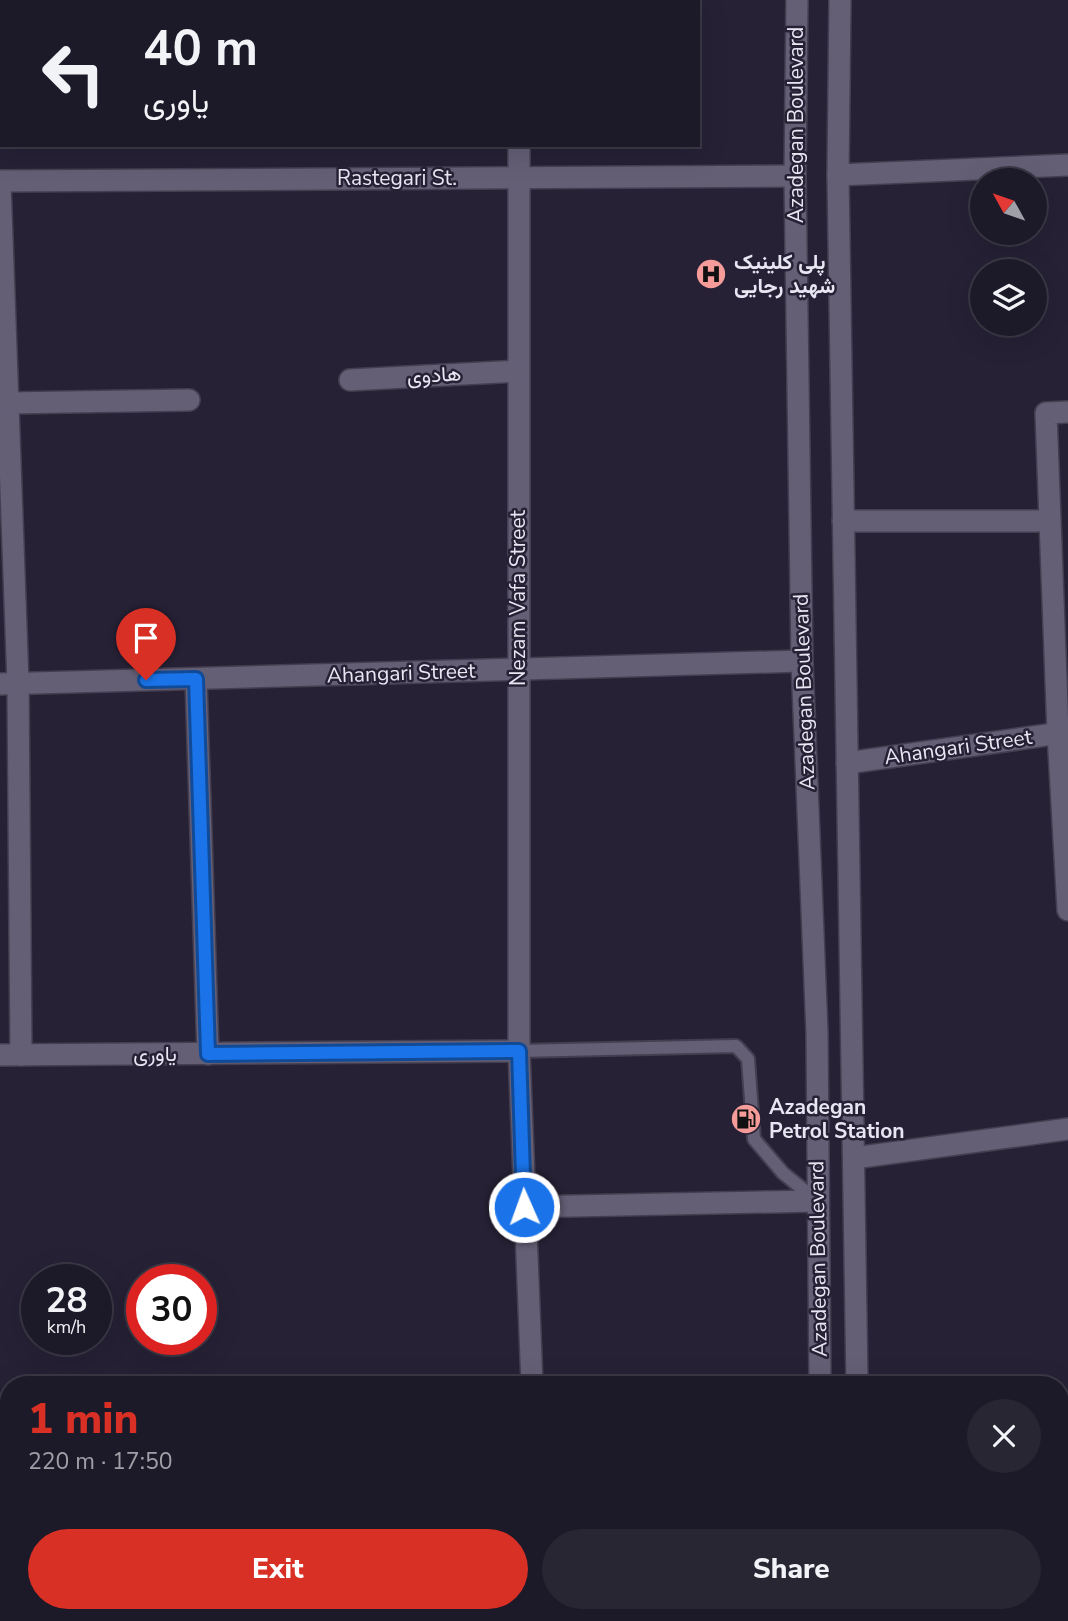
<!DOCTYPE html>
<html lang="en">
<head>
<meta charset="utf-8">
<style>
	:root { --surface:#1c1928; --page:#292634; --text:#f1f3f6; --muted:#a0a0a8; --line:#3a3845; --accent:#d93025 }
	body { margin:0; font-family:"Nunito Sans",Vazirmatn,sans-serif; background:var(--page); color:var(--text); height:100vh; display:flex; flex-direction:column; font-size:26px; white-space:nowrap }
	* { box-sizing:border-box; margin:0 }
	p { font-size:23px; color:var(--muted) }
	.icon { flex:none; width:38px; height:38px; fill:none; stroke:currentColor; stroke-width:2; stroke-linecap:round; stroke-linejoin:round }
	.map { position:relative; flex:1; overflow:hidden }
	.drawer { position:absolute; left:0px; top:1376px; width:1069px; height:247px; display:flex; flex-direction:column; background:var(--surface); border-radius:28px 28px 0 0; box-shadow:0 7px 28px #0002,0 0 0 2px var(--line) }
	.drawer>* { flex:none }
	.hud { position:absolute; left:0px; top:0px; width:700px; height:147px; box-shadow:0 7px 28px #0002,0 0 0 2px var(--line); background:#1c1928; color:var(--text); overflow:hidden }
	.needle { width:46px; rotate:310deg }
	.buttons { position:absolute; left:970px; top:168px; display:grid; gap:14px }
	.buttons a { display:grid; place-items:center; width:77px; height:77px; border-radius:50%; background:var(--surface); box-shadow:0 7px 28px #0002,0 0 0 2px var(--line); font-size:35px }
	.speed { position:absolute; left:21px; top:1264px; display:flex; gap:14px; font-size:35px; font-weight:700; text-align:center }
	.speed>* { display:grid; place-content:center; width:91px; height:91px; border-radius:50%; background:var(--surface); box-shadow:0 7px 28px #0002,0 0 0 2px var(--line); line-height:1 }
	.speed small { font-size:18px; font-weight:400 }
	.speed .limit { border:10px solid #d22; background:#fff; color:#111 }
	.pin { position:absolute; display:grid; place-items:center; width:60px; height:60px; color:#fff; margin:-72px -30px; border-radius:50% 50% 50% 0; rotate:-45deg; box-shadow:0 0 7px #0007 }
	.pin .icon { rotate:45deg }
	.me { position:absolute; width:77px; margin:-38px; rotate:358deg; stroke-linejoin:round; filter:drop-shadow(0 0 5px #0008) }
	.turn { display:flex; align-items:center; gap:24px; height:147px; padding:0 28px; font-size:32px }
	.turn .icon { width:91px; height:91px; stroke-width:2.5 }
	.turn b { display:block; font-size:49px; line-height:60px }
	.round { display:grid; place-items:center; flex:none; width:74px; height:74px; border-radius:37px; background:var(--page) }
	.summary { display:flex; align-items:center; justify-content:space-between; height:119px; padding:0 28px }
	h1 { font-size:42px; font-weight:800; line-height:52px; color:var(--accent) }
	.button { display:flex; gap:14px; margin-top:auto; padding:14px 28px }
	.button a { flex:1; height:80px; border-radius:42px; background:var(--accent); color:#fff; font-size:28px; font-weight:800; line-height:80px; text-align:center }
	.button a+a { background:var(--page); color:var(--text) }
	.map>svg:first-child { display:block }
	.green { fill:#1f3826 }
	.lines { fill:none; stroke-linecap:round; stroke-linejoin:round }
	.service-casing { stroke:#443f50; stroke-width:16 }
	.minor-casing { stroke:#443f50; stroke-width:24 }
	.secondary-casing { stroke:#443f50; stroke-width:24 }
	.path { stroke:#7f7c8c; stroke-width:4.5; stroke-dasharray:3.5 5; stroke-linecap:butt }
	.service { stroke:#655f76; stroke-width:12 }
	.minor { stroke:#655f76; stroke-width:21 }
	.secondary { stroke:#655f76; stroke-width:21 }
	.route-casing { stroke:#114b97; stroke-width:18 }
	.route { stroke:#1a73e8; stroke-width:12 }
	.labels { text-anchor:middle; stroke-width:5; stroke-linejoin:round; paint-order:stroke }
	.street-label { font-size:21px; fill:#e8e6f3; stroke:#262135 }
	.poi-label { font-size:21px; font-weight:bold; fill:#e8e6f3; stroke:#262135; text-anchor:start }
</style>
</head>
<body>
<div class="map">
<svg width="1068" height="1621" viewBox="0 0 1068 1621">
	<rect width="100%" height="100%" fill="#262135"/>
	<!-- green -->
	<rect class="green" x="568" y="1614" width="222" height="7"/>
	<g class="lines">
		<!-- service casing -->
		<g class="service-casing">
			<polyline id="service" points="519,1051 736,1046 748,1059 754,1139 783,1173 816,1200"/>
		</g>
		<!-- minor casing -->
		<g class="minor-casing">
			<g id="minor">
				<polyline points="521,2 521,0"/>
				<polyline points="519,145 519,1051 532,1384"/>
				<polyline points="838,175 1068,165"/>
				<polyline points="0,181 795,176"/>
				<polyline points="0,183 18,684 21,1055"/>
				<polyline points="350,380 518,371"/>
				<polyline points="9,403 189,400"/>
				<polyline points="1068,412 1046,413 1058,733 1068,910"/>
				<polyline points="843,521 1049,521"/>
				<polyline points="196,679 208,1054"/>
				<polyline points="0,684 802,661"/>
				<polyline points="847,763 1068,732"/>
				<polyline points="0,1055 519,1051"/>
				<polyline points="854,1158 1068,1129"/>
				<polyline points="524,1207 817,1201"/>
				<polyline points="543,1614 544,1621"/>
			</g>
		</g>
		<!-- secondary casing -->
		<g class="secondary-casing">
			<g id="secondary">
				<polyline points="797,0 795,176 802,661 817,1033 820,1384"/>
				<polyline points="840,0 838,175 857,1384"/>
				<polyline points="822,1614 822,1621"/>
				<polyline points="861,1614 861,1621"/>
			</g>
		</g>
		<!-- path -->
		<g class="path">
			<polyline points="609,1614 610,1621"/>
			<polyline points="609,1614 617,1614"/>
			<polyline points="728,1614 728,1621"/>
		</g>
		<!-- service -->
		<use href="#service" class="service"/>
		<!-- minor -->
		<use href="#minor" class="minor"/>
		<!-- secondary -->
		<use href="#secondary" class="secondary"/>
	</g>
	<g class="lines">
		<!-- route casing -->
		<g class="route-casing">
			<polyline id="route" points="146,680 196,679 208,1054 519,1051 524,1207"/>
		</g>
		<!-- route -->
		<use href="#route" class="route"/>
	</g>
	<!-- icons -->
	<defs>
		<g id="hospital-disc" transform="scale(1.575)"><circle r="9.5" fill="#f59b99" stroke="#262135"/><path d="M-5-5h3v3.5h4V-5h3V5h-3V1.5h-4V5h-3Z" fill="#111"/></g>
		<g id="fuel-disc" transform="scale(1.575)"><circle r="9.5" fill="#f59b99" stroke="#262135"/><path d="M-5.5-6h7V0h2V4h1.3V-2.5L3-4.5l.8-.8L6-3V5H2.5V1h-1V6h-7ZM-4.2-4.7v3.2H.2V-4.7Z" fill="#111"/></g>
	</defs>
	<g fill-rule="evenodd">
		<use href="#hospital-disc" x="711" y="274"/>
		<use href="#fuel-disc" x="746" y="1119"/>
	</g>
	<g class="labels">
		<!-- street labels -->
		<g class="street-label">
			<text transform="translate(796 125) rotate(-90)" y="7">Azadegan Boulevard</text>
			<text x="397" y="185">Rastegari St.</text>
			<text transform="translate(434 375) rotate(-3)" y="7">هادوی</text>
			<text transform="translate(518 598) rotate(-90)" y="7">Nezam Vafa Street</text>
			<text transform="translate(401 673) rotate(-2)" y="7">Ahangari Street</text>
			<text transform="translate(804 692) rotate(-92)" y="7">Azadegan Boulevard</text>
			<text transform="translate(958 747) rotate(-8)" y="7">Ahangari Street</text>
			<text x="155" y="1061">یاوری</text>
			<text transform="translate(818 1259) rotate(-91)" y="7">Azadegan Boulevard</text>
		</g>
		<!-- poi labels -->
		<g class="poi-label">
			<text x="734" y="269">پلی کلینیک<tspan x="734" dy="24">شهید رجایی</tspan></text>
			<text x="769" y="1114">Azadegan<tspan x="769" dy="24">Petrol Station</tspan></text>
		</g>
	</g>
</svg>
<div class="buttons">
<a><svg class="needle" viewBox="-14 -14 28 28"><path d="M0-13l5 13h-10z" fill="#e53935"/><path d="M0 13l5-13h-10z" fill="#a0a0a8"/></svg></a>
<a><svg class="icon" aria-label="layers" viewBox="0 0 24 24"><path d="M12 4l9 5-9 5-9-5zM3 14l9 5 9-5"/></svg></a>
</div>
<div class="speed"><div>28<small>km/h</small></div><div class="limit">30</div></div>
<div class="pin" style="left:146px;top:680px;background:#d93025"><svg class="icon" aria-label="arrive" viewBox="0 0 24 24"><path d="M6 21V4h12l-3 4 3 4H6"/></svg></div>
<svg class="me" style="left:524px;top:1207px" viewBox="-20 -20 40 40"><circle r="17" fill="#1a73e8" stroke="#fff" stroke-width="3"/><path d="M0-11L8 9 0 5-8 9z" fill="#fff"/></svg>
<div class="hud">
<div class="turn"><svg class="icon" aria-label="left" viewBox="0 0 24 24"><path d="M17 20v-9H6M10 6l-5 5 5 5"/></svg><div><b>40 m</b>یاوری</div></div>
</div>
<section class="drawer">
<div class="summary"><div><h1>1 min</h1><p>220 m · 17:50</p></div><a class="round"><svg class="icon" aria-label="close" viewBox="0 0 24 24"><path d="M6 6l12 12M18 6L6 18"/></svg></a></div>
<div class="button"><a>Exit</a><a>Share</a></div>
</section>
</div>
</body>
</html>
